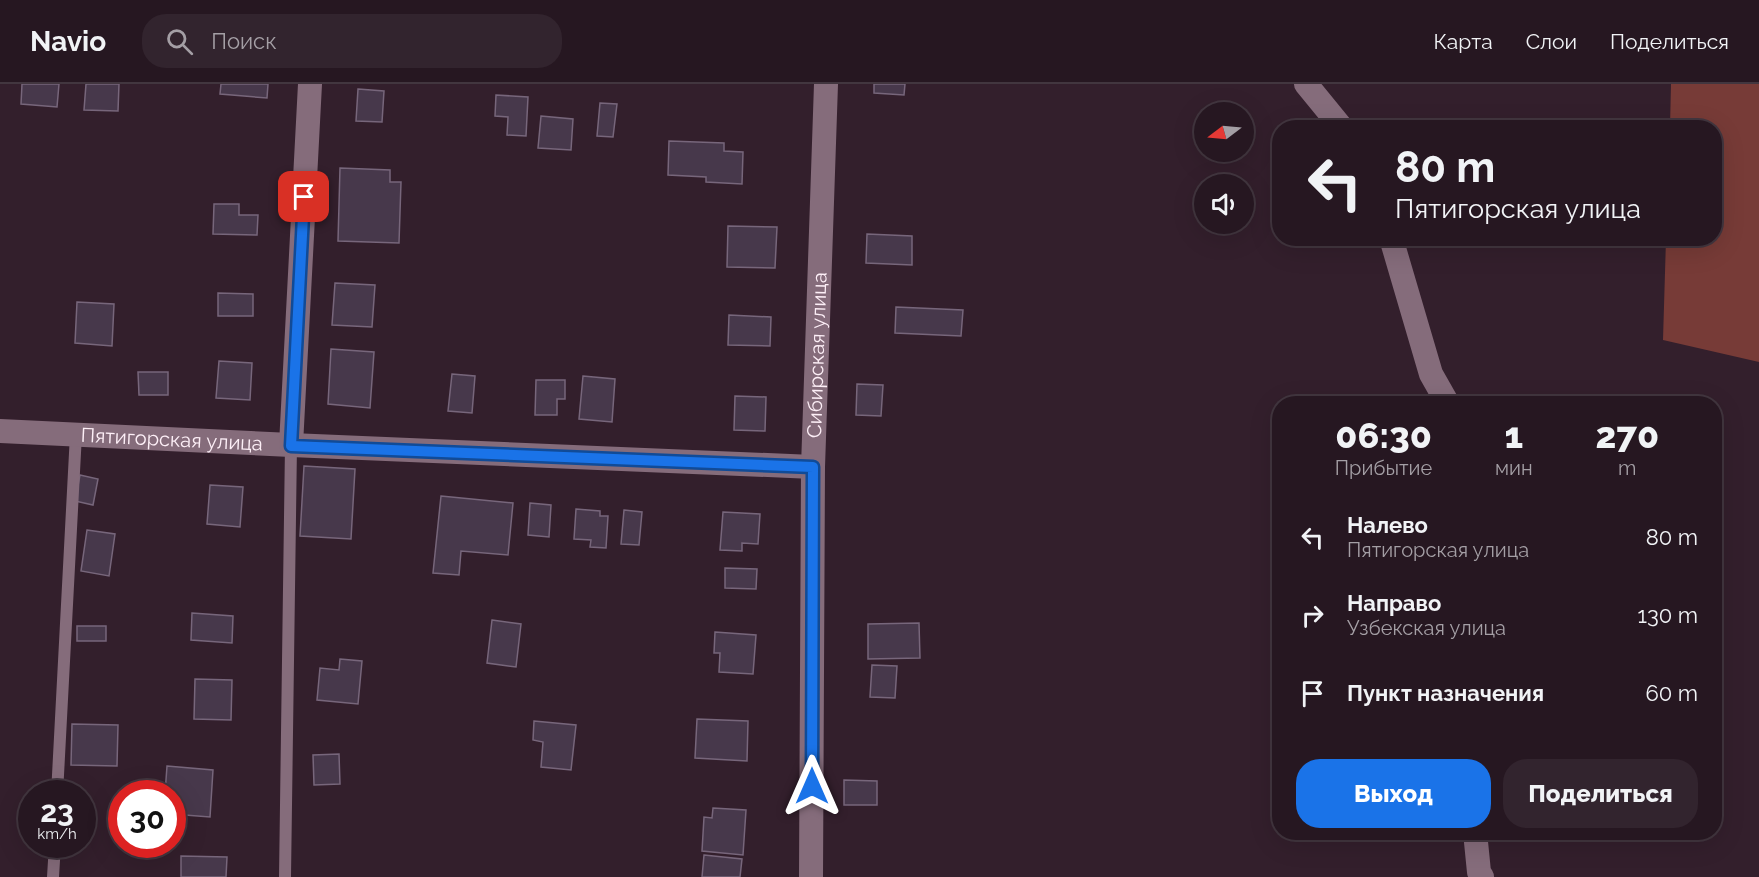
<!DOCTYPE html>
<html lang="ru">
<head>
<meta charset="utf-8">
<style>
	:root { --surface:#261721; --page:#32242e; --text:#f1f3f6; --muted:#a49fa5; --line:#42363f; --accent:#1a73e8 }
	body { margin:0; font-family:Raleway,sans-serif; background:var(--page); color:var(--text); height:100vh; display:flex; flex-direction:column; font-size:22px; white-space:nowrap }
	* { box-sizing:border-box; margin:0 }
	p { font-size:20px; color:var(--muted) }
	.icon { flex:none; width:33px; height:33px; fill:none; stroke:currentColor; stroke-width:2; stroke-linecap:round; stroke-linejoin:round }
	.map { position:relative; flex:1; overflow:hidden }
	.details { position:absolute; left:1272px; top:312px; width:450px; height:444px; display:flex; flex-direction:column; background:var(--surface); border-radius:24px; box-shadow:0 6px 24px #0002,0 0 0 2px var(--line) }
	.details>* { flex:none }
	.banner { position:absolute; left:1272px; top:36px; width:450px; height:126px; border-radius:24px; box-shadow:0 6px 24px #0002,0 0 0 2px var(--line); background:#261721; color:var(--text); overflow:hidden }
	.needle { width:39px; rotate:254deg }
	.buttons { position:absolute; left:1194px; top:18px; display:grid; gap:12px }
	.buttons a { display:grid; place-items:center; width:60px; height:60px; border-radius:50%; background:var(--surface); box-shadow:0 6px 24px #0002,0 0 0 2px var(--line); font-size:30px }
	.speed { position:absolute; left:18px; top:696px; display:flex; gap:12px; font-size:30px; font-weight:700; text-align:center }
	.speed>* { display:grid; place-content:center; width:78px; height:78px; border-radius:50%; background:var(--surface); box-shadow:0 6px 24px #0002,0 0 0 2px var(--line); line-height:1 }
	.speed small { font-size:15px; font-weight:400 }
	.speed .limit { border:9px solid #d22; background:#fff; color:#111 }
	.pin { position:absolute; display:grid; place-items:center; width:51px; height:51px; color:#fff; margin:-26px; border-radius:12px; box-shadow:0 3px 9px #0006 }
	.me { position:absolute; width:66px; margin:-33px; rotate:0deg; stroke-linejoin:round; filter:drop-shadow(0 0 4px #0008) }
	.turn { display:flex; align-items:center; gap:21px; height:126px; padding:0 24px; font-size:27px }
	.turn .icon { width:78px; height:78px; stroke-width:2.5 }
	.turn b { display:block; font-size:42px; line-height:51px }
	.eta { display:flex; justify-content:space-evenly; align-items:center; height:102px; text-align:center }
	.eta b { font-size:36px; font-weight:800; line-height:42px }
	.button { display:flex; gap:12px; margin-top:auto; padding:12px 24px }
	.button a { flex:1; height:69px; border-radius:24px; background:var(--accent); color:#fff; font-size:24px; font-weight:800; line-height:69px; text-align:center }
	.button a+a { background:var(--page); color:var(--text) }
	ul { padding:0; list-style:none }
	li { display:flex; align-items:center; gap:18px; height:78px; padding:0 24px }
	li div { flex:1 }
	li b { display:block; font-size:22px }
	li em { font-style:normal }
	header { display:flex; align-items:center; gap:36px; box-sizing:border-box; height:84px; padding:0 30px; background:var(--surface); border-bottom:2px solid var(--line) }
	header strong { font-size:28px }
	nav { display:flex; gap:33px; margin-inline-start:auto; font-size:21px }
	.search { width:420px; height:54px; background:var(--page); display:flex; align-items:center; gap:15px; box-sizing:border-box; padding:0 21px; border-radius:24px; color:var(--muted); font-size:22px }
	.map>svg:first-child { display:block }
	.green { fill:#773b37 }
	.building { fill:#47384b; stroke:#77667b; stroke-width:1.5 }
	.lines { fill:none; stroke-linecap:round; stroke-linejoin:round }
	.lane { stroke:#856c7b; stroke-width:12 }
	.street { stroke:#856c7b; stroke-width:24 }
	.route-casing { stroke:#114b97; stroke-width:15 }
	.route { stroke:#1a73e8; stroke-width:10 }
	.labels { text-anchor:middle; stroke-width:6; stroke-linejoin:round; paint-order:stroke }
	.street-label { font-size:20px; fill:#fdeff7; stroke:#150c12 }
</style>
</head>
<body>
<header>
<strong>Navio</strong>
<div class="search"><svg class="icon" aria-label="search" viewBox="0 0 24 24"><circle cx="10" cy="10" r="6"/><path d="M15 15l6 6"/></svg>Поиск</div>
<nav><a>Карта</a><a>Слои</a><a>Поделиться</a></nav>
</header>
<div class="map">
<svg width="1759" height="793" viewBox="0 0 1759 793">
	<rect width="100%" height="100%" fill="#331f2c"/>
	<!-- green -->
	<polygon class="green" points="1671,0 1759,0 1759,278 1663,256 1666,155 1714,154 1714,44 1670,43"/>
	<!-- building -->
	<g class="building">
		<polygon points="22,0 59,0 57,23 21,20"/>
		<polygon points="86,0 119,0 118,27 84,26"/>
		<polygon points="221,0 268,0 267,14 220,10"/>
		<polygon points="874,0 905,0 904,11 874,9"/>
		<polygon points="358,5 384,7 382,38 356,37"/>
		<polygon points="496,11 528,13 526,52 507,51 508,33 495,32"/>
		<polygon points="600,19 617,20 613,53 597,52"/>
		<polygon points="541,32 573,35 571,66 538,64"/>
		<polygon points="669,57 724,59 724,67 743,68 742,100 706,98 706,93 668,91"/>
		<polygon points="340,84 390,86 390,98 401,98 399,159 338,157"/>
		<polygon points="214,120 239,120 239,131 258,131 257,151 213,150"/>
		<polygon points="728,142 777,143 775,184 727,183"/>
		<polygon points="867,150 912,152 912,181 866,179"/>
		<polygon points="335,199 375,201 372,243 332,241"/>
		<polygon points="218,209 253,210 253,232 218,232"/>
		<polygon points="77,218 114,220 112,262 75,259"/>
		<polygon points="896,223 963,226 961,252 895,249"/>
		<polygon points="729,231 771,233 770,262 728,261"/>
		<polygon points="331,265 374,268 370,324 328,320"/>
		<polygon points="219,277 252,279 250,316 216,314"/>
		<polygon points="138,288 168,288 168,311 139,311"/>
		<polygon points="452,290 475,292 472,329 448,327"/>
		<polygon points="583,292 615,295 612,338 579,335"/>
		<polygon points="536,296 565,296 565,315 557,315 557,331 535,331"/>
		<polygon points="857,300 883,301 881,332 856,331"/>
		<polygon points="735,312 766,313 765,347 734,346"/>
		<polygon points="304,382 355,385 351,455 300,452"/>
		<polygon points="80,391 98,395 93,421 75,417"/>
		<polygon points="210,401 243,403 240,443 207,440"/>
		<polygon points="441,412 513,419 508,471 461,467 459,491 433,489"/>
		<polygon points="530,419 551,421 549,453 528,451"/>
		<polygon points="576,425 600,427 600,432 608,432 606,464 590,463 591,456 574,455"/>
		<polygon points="624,426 642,428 639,461 621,460"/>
		<polygon points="723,428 760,430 758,460 742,459 742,467 720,466"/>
		<polygon points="87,446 115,450 109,492 81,487"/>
		<polygon points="725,484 757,485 756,505 725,504"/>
		<polygon points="192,529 233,532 232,559 191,556"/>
		<polygon points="492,536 521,540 516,583 487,579"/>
		<polygon points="919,539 920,574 868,575 868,540"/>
		<rect x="77" y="542" width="29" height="15"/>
		<polygon points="715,548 756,551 753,590 719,588 720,569 714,569"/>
		<polygon points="340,575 362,577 358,620 317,616 320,584 339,586"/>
		<polygon points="872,581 897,582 895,614 870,613"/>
		<polygon points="195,595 232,596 231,636 194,635"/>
		<polygon points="697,635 748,637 747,677 695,674"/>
		<polygon points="534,637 576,641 571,686 541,683 543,658 533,656"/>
		<polygon points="72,640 118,641 117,682 71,681"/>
		<polygon points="339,670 340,700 314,701 313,671"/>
		<polygon points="167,682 213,686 210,733 172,730 172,710 165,710"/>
		<polygon points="844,696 877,697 877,721 844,721"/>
		<polygon points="713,724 746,726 743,771 702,767 704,733 712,734"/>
		<polygon points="704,771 742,775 740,793 702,793"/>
		<polygon points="181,772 227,773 226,793 181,793"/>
	</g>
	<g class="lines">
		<!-- lane -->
		<g class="lane">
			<polyline points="57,710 76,350"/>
			<polyline points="53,793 55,760"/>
			<polyline points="285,793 291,361"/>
		</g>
		<!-- street -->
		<g class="street">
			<polyline points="1306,0 1342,44"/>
			<polyline points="1391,154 1431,290 1448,320"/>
			<path id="s1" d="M0,347L291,361L813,383"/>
			<polyline points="291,361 310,0"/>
			<polyline points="1475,748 1479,788 1482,793"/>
			<path id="s2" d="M811,793L813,383L826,0"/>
		</g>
	</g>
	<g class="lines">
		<!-- route casing -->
		<g class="route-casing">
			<polyline id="route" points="304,113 291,362 813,383 812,702"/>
		</g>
		<!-- route -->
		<use href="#route" class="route"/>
	</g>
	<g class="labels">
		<!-- street labels -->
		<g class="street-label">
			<text dy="7" stroke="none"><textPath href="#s2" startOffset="522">Сибирская улица</textPath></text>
			<text dy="7" stroke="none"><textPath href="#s1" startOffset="172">Пятигорская улица</textPath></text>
		</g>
	</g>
</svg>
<div class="buttons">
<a><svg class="needle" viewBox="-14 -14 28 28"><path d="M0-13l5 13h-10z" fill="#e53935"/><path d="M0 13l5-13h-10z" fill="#a49fa5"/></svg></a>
<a><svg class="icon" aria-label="sound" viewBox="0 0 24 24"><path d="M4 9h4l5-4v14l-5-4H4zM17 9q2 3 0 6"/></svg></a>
</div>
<div class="speed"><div>23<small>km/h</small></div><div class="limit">30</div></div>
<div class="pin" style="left:304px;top:113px;background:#d93025"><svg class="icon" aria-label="arrive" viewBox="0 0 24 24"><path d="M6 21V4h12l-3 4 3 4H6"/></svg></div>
<svg class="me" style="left:812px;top:702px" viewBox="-20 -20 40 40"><path d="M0-17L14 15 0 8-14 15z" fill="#1a73e8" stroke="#fff" stroke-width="4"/></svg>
<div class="banner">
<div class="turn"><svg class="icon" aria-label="left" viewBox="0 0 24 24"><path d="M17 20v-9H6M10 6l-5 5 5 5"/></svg><div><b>80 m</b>Пятигорская улица</div></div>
</div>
<section class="details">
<div class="eta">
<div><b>06:30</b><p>Прибытие</p></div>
<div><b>1</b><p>мин</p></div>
<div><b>270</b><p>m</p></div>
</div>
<ul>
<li><svg class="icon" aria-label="left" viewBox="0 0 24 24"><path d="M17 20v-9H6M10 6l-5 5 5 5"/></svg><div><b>Налево</b><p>Пятигорская улица</p></div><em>80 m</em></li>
<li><svg class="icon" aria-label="right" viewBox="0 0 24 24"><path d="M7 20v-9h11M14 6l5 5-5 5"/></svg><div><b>Направо</b><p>Узбекская улица</p></div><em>130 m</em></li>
<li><svg class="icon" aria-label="arrive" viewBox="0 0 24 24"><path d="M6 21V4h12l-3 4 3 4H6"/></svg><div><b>Пункт назначения</b></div><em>60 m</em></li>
</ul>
<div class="button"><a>Выход</a><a>Поделиться</a></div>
</section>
</div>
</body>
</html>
